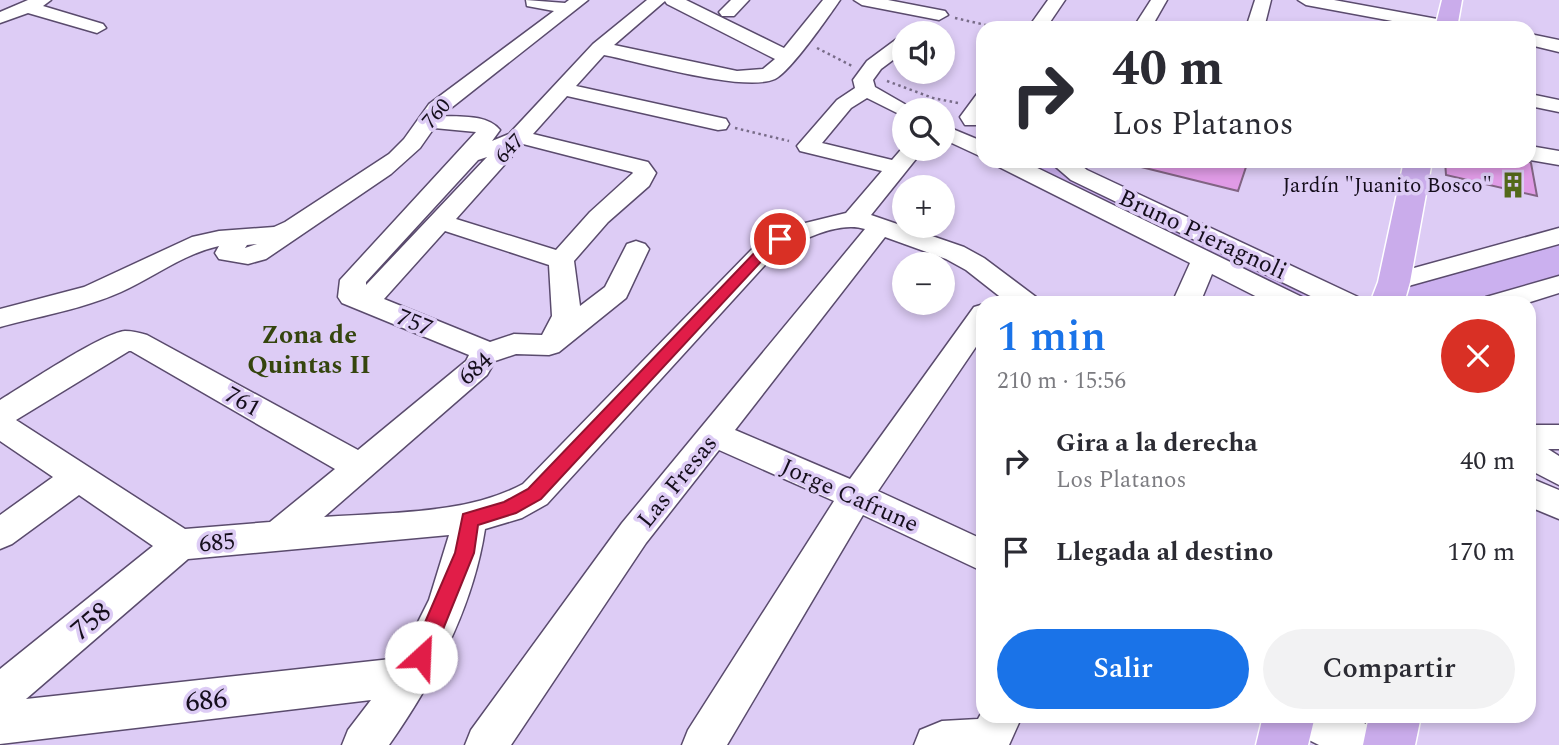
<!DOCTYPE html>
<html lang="es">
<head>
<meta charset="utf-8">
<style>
	:root { --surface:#fff; --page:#f2f2f3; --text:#2b2b33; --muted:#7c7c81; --accent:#1a73e8 }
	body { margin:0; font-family:Spectral,serif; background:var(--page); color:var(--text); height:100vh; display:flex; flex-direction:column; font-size:26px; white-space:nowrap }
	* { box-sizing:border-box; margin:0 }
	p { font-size:23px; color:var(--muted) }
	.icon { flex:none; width:38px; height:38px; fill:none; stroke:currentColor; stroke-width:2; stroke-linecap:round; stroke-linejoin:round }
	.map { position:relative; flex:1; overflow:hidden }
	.sheet { position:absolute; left:976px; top:296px; width:560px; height:427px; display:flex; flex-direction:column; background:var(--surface); border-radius:21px; box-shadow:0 4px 10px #0003 }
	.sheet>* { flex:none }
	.top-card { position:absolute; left:976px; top:21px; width:560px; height:147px; border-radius:21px; box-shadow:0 4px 10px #0003; background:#fff; color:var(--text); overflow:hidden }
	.fabs { position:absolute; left:892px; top:21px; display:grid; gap:14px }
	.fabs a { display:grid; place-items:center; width:63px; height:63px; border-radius:50%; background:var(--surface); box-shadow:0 4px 10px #0003; font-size:35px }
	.pin { position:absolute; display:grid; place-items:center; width:60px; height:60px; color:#fff; margin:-30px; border:4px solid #fff; border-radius:50%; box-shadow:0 2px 7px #0007 }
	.me { position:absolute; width:77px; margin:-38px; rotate:25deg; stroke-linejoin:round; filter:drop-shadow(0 0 5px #0008) }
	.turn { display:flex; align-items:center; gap:24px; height:147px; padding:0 21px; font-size:32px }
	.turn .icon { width:91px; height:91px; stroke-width:2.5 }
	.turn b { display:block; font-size:49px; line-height:60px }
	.round { display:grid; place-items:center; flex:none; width:74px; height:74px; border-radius:37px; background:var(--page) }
	.headline { display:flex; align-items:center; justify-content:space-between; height:119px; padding:0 21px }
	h1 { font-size:42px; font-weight:600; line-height:52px; color:var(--accent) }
	.primary-button { display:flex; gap:14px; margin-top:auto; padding:14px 21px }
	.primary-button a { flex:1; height:80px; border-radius:42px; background:var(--accent); color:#fff; font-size:28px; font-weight:600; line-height:80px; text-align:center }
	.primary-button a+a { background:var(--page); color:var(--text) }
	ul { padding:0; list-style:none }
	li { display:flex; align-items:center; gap:21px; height:91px; padding:0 21px }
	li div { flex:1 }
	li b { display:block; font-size:26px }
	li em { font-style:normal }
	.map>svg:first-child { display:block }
	.green { fill:#cbb0ef }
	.building { fill:#e09be6; stroke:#816483; stroke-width:2 }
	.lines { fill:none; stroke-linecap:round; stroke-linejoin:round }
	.minor-casing { stroke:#5a4b6d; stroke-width:3 }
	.major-casing { stroke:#fff; stroke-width:3 }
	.path { stroke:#786c88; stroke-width:2.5; stroke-dasharray:2.5 3.5; stroke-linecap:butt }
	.minor { fill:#fff; fill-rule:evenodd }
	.major { fill:#caaceb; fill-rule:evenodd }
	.route { fill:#e11d48; stroke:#92132f; stroke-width:2 }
	.labels { text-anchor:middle; stroke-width:7; stroke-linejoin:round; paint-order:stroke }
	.far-street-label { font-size:21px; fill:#150e1c; stroke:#ddccf5 }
	.far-poi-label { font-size:21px; fill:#150e1c; stroke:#ddccf5; text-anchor:end }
	.street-label { font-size:24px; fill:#150e1c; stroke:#ddccf5 }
	.neighbourhood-label { font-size:26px; font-weight:bold; fill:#35450e; stroke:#ddccf5 }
	.near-street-label { font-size:28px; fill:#150e1c; stroke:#ddccf5 }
</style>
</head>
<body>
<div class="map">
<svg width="1559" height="745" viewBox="0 0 1559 745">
	<rect width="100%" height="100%" fill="#ddccf5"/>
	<!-- green -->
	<g class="green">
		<polygon points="1005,161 1060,161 1348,303 1292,303"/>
		<polygon points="1559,236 1559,284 1496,303 1387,303 1394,282"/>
	</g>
	<!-- building -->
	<g class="building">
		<polygon points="1142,161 1248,161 1238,191 1141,167"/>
		<polygon points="1445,161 1528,161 1531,163 1537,196 1446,175"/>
	</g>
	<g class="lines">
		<!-- minor casing -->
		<g class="minor-casing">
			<g id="minor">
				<polygon points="28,0 51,0 43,6 103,24 106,28 97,33 28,13 0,23 0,12"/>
				<path d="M526,0L565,3L569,0H588L441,116C460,117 487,114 500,130L492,141L509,134L593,44L647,0H686L784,48L823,0H840C829,16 790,72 775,79C744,93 641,62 604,55L576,86L726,119L729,124L726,129L718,130L567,96L533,134L648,162L656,173L649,186L608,222L574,261L580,306L605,287L627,244L636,241L645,244L649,249L626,298L559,352L549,355L516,354L495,361L487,375L324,517C388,512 466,515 523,484L756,245L785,228L846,213L882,171L800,151L797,146L837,100L855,88L853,80L867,61L898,38L905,37V51L881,69L873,80L875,87L915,110H905V117L867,98L851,108L822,143L892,160L905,145V149H924L871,215L964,247L984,258L1036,297L1040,303H1008L966,270L946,259L885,237L735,430L850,479L974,307L984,304V335L878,491L984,540V572L863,515L727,745H682L688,730L834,501L719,450L646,543L511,745H465L471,730L622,523L865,229C838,220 797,242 774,255L547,504L522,518L485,529C473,608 434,681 389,745H342L348,730L371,700L0,744V669L153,546L79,495L12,544L0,549V515L53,477L0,441V400C25,385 102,333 125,331C133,331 140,333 147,335L358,450L466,361L469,355L342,303L338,297L340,280L476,132L434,128L420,148L391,174L266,259L248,264L219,259L215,253L219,246C183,254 154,277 121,292C83,309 40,316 0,327V309L84,287L192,237L219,231L274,227L285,222L389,154L404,139L429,104L554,11L527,6ZM665,1L667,4L775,59L763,69L737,71L614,45ZM523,144L632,172L633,173L590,212L556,250L456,219ZM487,157L366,285V282L478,160ZM445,231L549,265L552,316L542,335L514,334L490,342L384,299ZM257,244L245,248L247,245ZM129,351H131L335,469L270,522L185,529L16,420ZM449,535L429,600L400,658L26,699L188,559Z"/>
				<polygon points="731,0 749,0 734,16 722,16 719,12"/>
				<polygon points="854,0 888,0 945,11 948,15 939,20 862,5"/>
				<polygon points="1048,0 1065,0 1046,28 1028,28"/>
				<polygon points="1151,0 1167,0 1151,28 1133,28"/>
				<polygon points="1255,0 1271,0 1264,28 1246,28"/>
				<polygon points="1298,0 1334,0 1459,23 1468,28 1430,28 1306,5"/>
				<polygon points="1530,34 1559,40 1559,52 1530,45"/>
				<polygon points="984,92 984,113 981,117 983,121 979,125 965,125 960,117 977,94"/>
				<polygon points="1530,94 1559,100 1559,112 1530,106"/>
				<polygon points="943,125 984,142 984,158 943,139"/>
				<polygon points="1530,146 1559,151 1559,165 1530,160"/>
				<polygon points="994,161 1023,161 1302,297 1306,303 1269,303 1212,274 1200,303 1172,303 1190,263 997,166"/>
				<polygon points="1049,161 1075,161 1087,170 1358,297 1362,303 1325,303 1071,180"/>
				<polygon points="1559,228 1559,244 1394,290 1385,288 1381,282 1385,276"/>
				<polygon points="1559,276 1559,293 1527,303 1482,303 1486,297"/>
				<polygon points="1530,425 1559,425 1559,449 1548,449 1559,456 1559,485 1530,470"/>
				<polygon points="1530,478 1559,490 1559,519 1530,507"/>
				<polygon points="984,708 984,716 1022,716 1009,745 914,745 920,730 942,721 978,719"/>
				<polygon points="1283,716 1349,716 1379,730 1385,745 1319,745 1289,730"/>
			</g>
		</g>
		<!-- major casing -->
		<g class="major-casing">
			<g id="major">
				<polygon points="1442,0 1462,0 1457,28 1435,28"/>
				<polygon points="1404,161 1432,161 1410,282 1404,303 1370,303 1378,282"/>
				<polygon points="1263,716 1315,716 1308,745 1256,745"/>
				<polygon points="1369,716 1421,716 1415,745 1363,745"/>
			</g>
		</g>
		<!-- path -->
		<g class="path">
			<polyline points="955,18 999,28"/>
			<polyline points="817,48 854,67"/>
			<polyline points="887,81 933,98 958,103"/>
			<polyline points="735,128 789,141"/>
		</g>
		<!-- minor -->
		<use href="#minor" class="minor"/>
		<!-- major -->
		<use href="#major" class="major"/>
	</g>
	<!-- route -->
	<polygon class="route" points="780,235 787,239 769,253 541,499 516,513 478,525 474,553 429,664 421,667 414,664 410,657 455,553 463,514 504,502 528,489 760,247"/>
	<!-- icons -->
	<defs>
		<g id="building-bare" transform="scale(2.1)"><path d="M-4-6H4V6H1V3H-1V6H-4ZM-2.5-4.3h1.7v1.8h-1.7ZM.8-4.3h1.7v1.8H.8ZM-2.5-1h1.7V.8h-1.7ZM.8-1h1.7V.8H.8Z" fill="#536919" stroke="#ddccf5" stroke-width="2.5" paint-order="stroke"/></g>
	</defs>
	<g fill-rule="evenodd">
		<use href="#building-bare" x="1513" y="185"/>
	</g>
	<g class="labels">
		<!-- far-street labels -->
		<g class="far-street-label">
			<text transform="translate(436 113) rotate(-49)" y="7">760</text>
			<text transform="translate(509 148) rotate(-47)" y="7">647</text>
		</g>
		<!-- far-poi labels -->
		<g class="far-poi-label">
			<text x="1492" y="192">Jardín "Juanito Bosco"</text>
		</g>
		<!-- street labels -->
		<g class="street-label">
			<text transform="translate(1203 234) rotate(25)" y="8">Bruno Pieragnoli</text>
			<text transform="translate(415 322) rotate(22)" y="8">757</text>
			<text transform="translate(475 368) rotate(-42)" y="8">684</text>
			<text transform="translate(243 401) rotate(29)" y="8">761</text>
			<text transform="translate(677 481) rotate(-51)" y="8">Las Fresas</text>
			<text transform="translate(850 495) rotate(24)" y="8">Jorge Cafrune</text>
			<text transform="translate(217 542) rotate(-5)" y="8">685</text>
		</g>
		<!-- neighbourhood labels -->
		<g class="neighbourhood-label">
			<text x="309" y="343">Zona de<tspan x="309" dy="30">Quintas II</tspan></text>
		</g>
		<!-- near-street labels -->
		<g class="near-street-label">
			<text transform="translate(90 620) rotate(-40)" y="10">758</text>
			<text transform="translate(206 699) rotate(-6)" y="10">686</text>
		</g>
	</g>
</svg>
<div class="fabs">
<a><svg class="icon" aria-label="sound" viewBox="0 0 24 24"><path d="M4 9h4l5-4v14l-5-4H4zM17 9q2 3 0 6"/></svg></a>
<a><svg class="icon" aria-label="search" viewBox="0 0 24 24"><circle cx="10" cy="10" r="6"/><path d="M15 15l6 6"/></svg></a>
<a>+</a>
<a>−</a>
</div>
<div class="pin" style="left:780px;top:239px;background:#d93025"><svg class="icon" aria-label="arrive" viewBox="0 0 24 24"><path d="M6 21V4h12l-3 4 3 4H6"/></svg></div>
<svg class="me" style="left:421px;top:657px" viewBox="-20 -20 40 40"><circle r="19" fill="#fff"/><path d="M0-13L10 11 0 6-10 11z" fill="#e11d48"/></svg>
<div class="top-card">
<div class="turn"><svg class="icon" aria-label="right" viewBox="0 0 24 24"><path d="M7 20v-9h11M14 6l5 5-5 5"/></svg><div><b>40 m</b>Los Platanos</div></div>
</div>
<section class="sheet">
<div class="headline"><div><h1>1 min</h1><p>210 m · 15:56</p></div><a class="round" style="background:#d93025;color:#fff"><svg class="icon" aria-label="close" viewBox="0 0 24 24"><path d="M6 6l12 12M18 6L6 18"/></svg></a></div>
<ul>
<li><svg class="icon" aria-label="right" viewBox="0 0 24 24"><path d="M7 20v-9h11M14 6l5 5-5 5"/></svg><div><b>Gira a la derecha</b><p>Los Platanos</p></div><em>40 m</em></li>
<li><svg class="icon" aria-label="arrive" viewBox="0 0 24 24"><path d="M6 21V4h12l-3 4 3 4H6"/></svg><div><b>Llegada al destino</b></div><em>170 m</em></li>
</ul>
<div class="primary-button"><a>Salir</a><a>Compartir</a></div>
</section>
</div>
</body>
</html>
